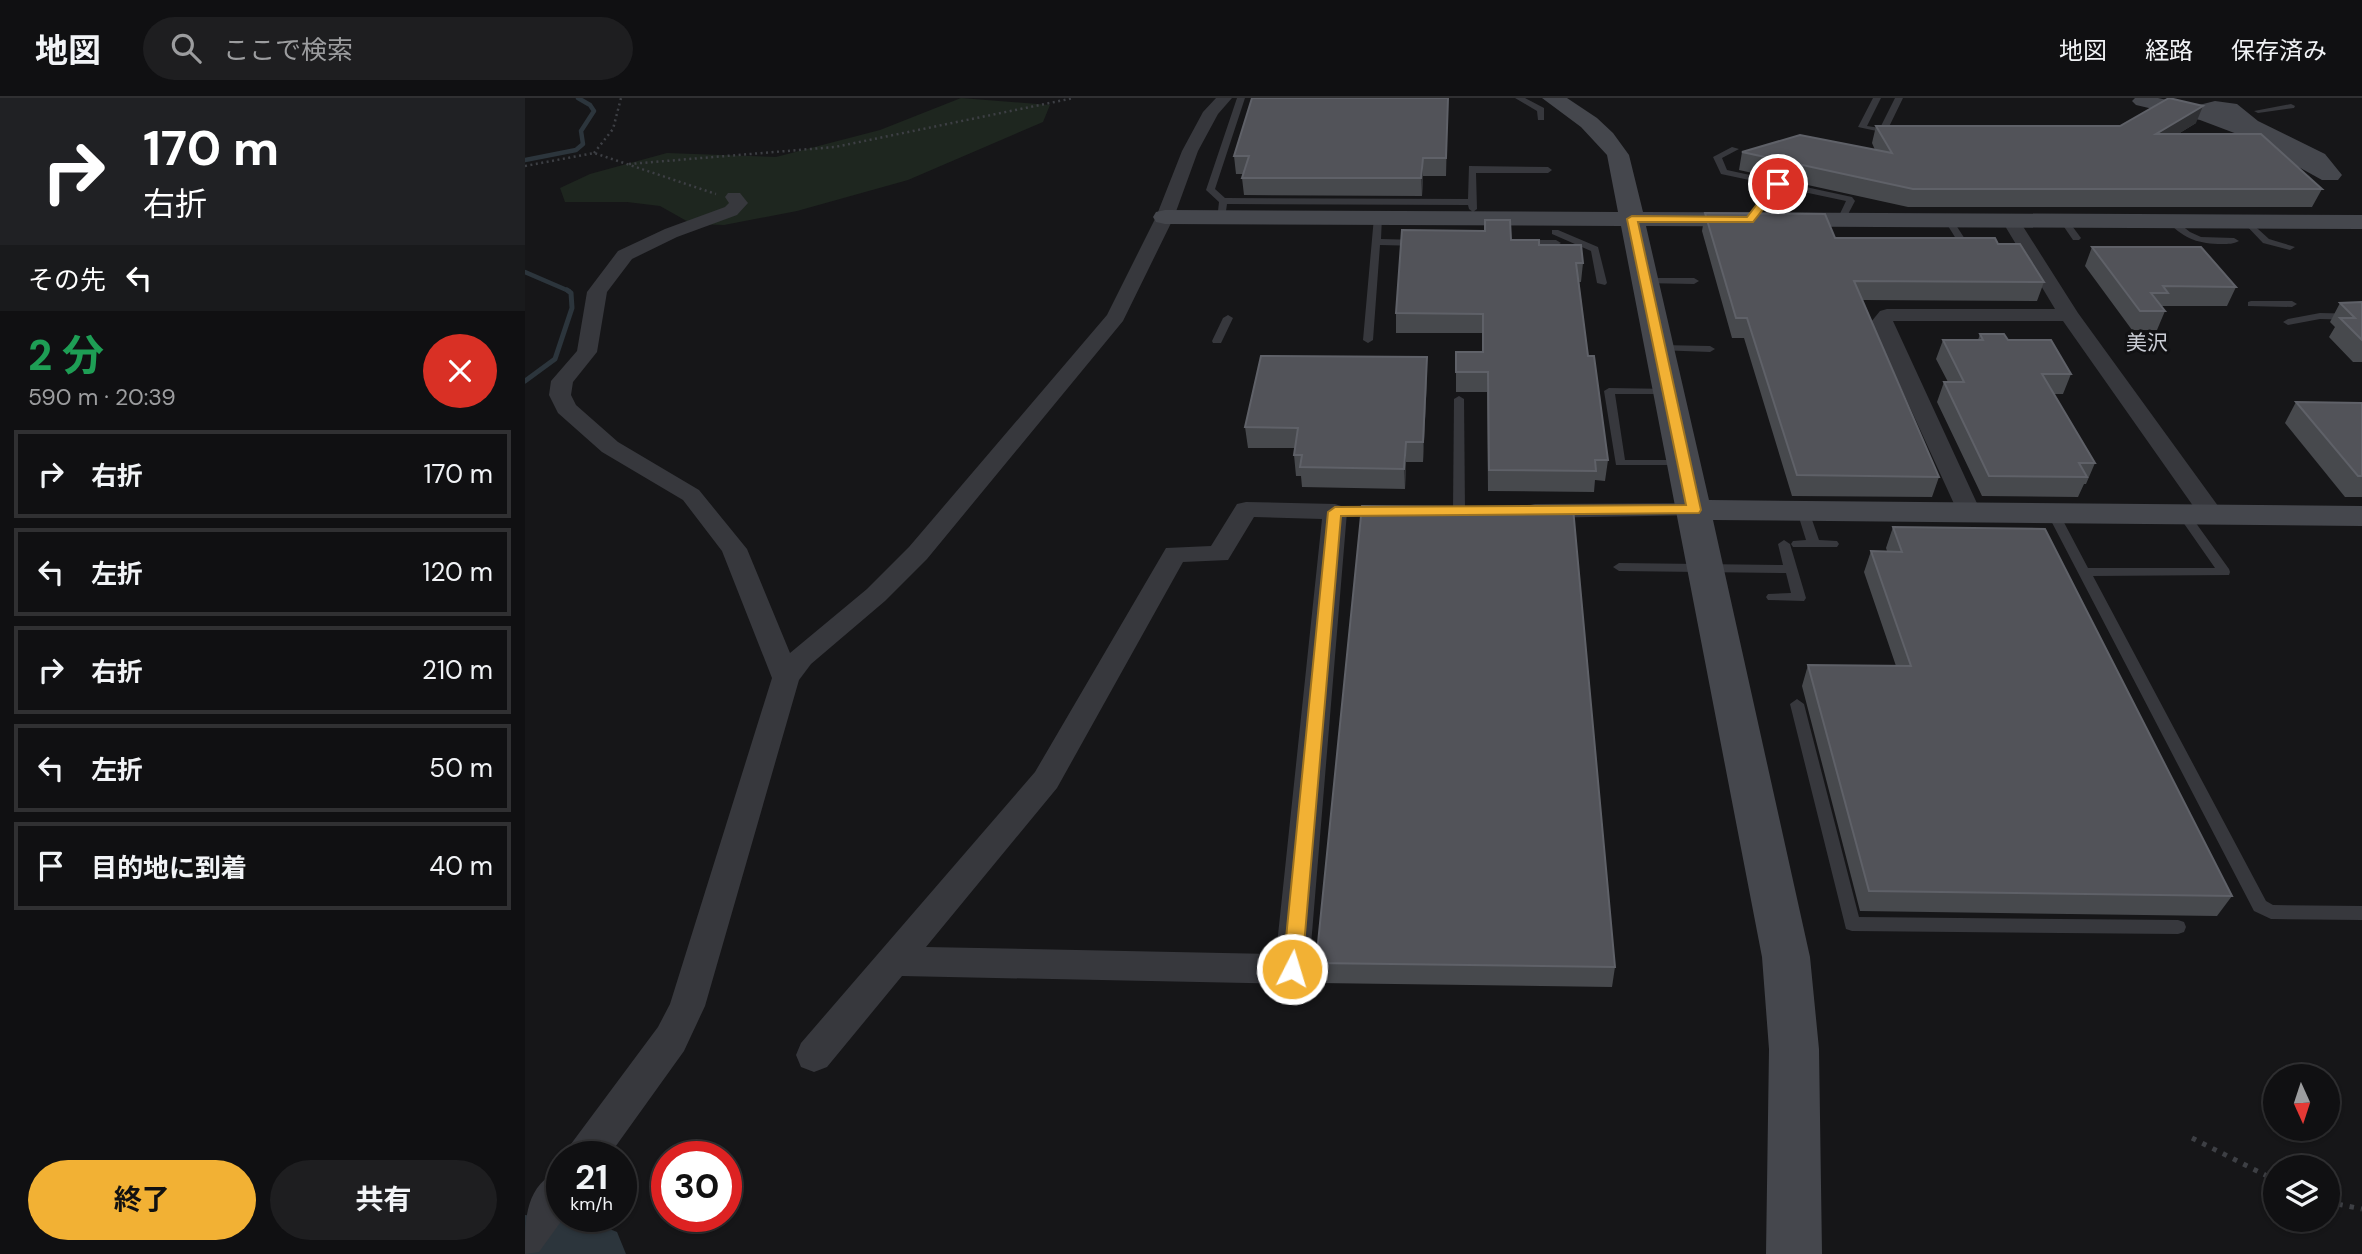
<!DOCTYPE html>
<html lang="ja">
<head>
<meta charset="utf-8">
<style>
	:root { --surface:#101012; --page:#1e1e20; --text:#f1f3f6; --muted:#9c9d9f; --line:#303032; --accent:#f2b134 }
	body { margin:0; font-family:"DM Sans","Noto Sans JP",sans-serif; background:var(--page); color:var(--text); height:100vh; display:flex; flex-direction:column; font-size:26px; white-space:nowrap }
	* { box-sizing:border-box; margin:0 }
	p { font-size:23px; color:var(--muted) }
	.icon { flex:none; width:38px; height:38px; fill:none; stroke:currentColor; stroke-width:2; stroke-linecap:round; stroke-linejoin:round }
	.map { position:relative; flex:1; overflow:hidden }
	.sheet { display:flex; flex-direction:column; background:var(--surface); width:525px }
	.sheet>* { flex:none }
	.guide { background:#202124; color:#fff; overflow:hidden }
	.needle { width:46px; rotate:177deg }
	.fabs { position:absolute; left:1738px; top:966px; display:grid; gap:14px }
	.fabs a { display:grid; place-items:center; width:77px; height:77px; border-radius:50%; background:var(--surface); box-shadow:0 2px 5px #0004,0 0 0 2px var(--line); font-size:35px }
	.speed { position:absolute; left:21px; top:1043px; display:flex; gap:14px; font-size:35px; font-weight:700; text-align:center }
	.speed>* { display:grid; place-content:center; width:91px; height:91px; border-radius:50%; background:var(--surface); box-shadow:0 2px 5px #0004,0 0 0 2px var(--line); line-height:1 }
	.speed small { font-size:18px; font-weight:400 }
	.speed .limit { border:10px solid #d22; background:#fff; color:#111 }
	.pin { position:absolute; display:grid; place-items:center; width:60px; height:60px; color:#fff; margin:-30px; border:4px solid #fff; border-radius:50%; box-shadow:0 2px 7px #0007 }
	.me { position:absolute; width:77px; margin:-38px; rotate:5deg; stroke-linejoin:round; filter:drop-shadow(0 0 5px #0008) }
	.turn { display:flex; align-items:center; gap:24px; height:147px; padding:0 28px; font-size:32px }
	.turn .icon { width:91px; height:91px; stroke-width:2.5 }
	.turn b { display:block; font-size:49px; line-height:60px }
	.then { display:flex; align-items:center; height:66px; padding:0 28px; background:#0003; gap:14px; font-size:26px }
	.round { display:grid; place-items:center; flex:none; width:74px; height:74px; border-radius:37px; background:var(--page) }
	.headline { display:flex; align-items:center; justify-content:space-between; height:119px; padding:0 28px }
	h1 { font-size:42px; font-weight:700; line-height:52px; color:#1e9e55 }
	.cta { display:flex; gap:14px; margin-top:auto; padding:14px 28px }
	.cta a { flex:1; height:80px; border-radius:42px; background:var(--accent); color:#111; font-size:28px; font-weight:700; line-height:80px; text-align:center }
	.cta a+a { background:var(--page); color:var(--text) }
	ul { padding:0; list-style:none }
	li { display:flex; align-items:center; gap:21px; height:88px; margin:0 14px 10px; padding:0 14px; border:4px solid var(--line); border-radius:0px }
	li div { flex:1 }
	li b { display:block; font-size:26px }
	li em { font-style:normal }
	header { display:flex; align-items:center; gap:42px; box-sizing:border-box; height:98px; padding:0 35px; background:var(--surface); border-bottom:2px solid var(--line) }
	header strong { font-size:33px }
	nav { display:flex; gap:38px; margin-inline-start:auto; font-size:24px }
	.search { width:490px; height:63px; background:var(--page); display:flex; align-items:center; gap:18px; box-sizing:border-box; padding:0 24px; border-radius:38px; color:var(--muted); font-size:26px }
	main { display:flex; flex:1; min-height:0 }
	.map>svg:first-child { display:block }
	.green { fill:#1e261f }
	.lines { fill:none; stroke-linecap:round; stroke-linejoin:round }
	.stream-far1 { stroke:#2c353c; stroke-width:4.5 }
	.stream { stroke:#2c353c; stroke-width:5 }
	.river { fill:#2c353c; fill-rule:evenodd }
	.path-far1 { stroke:#3d3f44; stroke-width:2.5; stroke-dasharray:2 3.5; stroke-linecap:butt }
	.path { stroke:#3d3f44; stroke-width:5; stroke-dasharray:4.5 7; stroke-linecap:butt }
	.lane { fill:#37383d; fill-rule:evenodd }
	.street { fill:#37383d; fill-rule:evenodd }
	.secondary { fill:#45474d; fill-rule:evenodd }
	.wall { fill:#47494d }
	.shaded-wall { fill:#2f3033 }
	.building { fill:#525359; stroke:#5f6168; stroke-width:2 }
	.route { fill:#f2b134; stroke:#9d7322; stroke-width:2 }
	.labels { text-anchor:middle; stroke-width:6; stroke-linejoin:round; paint-order:stroke }
	.far-quarter-label { font-size:21px; fill:#c9ccd4; stroke:#111113 }
</style>
</head>
<body>
<header>
<strong>地図</strong>
<div class="search"><svg class="icon" aria-label="search" viewBox="0 0 24 24"><circle cx="10" cy="10" r="6"/><path d="M15 15l6 6"/></svg>ここで検索</div>
<nav><a>地図</a><a>経路</a><a>保存済み</a></nav>
</header>
<main>
<section class="sheet">
<div class="guide">
<div class="turn"><svg class="icon" aria-label="right" viewBox="0 0 24 24"><path d="M7 20v-9h11M14 6l5 5-5 5"/></svg><div><b>170 m</b>右折</div></div>
<div class="then">その先<svg class="icon" aria-label="left" viewBox="0 0 24 24"><path d="M17 20v-9H6M10 6l-5 5 5 5"/></svg></div>
</div>
<div class="headline"><div><h1>2 分</h1><p>590 m · 20:39</p></div><a class="round" style="background:#d93025;color:#fff"><svg class="icon" aria-label="close" viewBox="0 0 24 24"><path d="M6 6l12 12M18 6L6 18"/></svg></a></div>
<ul>
<li><svg class="icon" aria-label="right" viewBox="0 0 24 24"><path d="M7 20v-9h11M14 6l5 5-5 5"/></svg><div><b>右折</b></div><em>170 m</em></li>
<li><svg class="icon" aria-label="left" viewBox="0 0 24 24"><path d="M17 20v-9H6M10 6l-5 5 5 5"/></svg><div><b>左折</b></div><em>120 m</em></li>
<li><svg class="icon" aria-label="right" viewBox="0 0 24 24"><path d="M7 20v-9h11M14 6l5 5-5 5"/></svg><div><b>右折</b></div><em>210 m</em></li>
<li><svg class="icon" aria-label="left" viewBox="0 0 24 24"><path d="M17 20v-9H6M10 6l-5 5 5 5"/></svg><div><b>左折</b></div><em>50 m</em></li>
<li><svg class="icon" aria-label="arrive" viewBox="0 0 24 24"><path d="M6 21V4h12l-3 4 3 4H6"/></svg><div><b>目的地に到着</b></div><em>40 m</em></li>
</ul>
<div class="cta"><a>終了</a><a>共有</a></div>
</section>
<div class="map">
<svg width="1837" height="1156" viewBox="0 0 1837 1156">
	<rect width="100%" height="100%" fill="#161618"/>
	<!-- green -->
	<polygon class="green" points="436,0 525,7 518,24 383,82 272,113 199,127 167,126 135,108 102,104 40,104 35,90 65,76 142,55 251,59 355,32"/>
	<g class="lines">
		<!-- stream-far1 -->
		<g class="stream-far1">
			<polyline points="0,62 51,52 58,46 56,33 69,13 65,7 53,0"/>
			<polyline points="0,174 44,193"/>
		</g>
		<!-- stream -->
		<polyline class="stream" points="0,283 30,261 47,210 46,195 42,192"/>
		<!-- river -->
		<polygon class="river" points="0,1117 70,1125 92,1134 101,1156 0,1156"/>
		<!-- path-far1 -->
		<g class="path-far1">
			<polyline points="69,55 88,31 96,0"/>
			<polyline points="104,66 310,49 549,0"/>
			<polyline points="0,68 69,55 191,96"/>
		</g>
		<!-- path -->
		<g class="path">
			<polyline points="1667,1040 1750,1082"/>
			<polyline points="1802,1104 1837,1111"/>
		</g>
		<!-- lane -->
		<g class="lane">
			<polygon points="712,0 720,0 690,91 700,100 943,101 944,68 1023,69 1027,72 1023,75 951,75 952,111 948,114 944,111 943,107 702,106 701,113 697,116 693,113 694,104 681,92"/>
			<polygon points="990,0 1000,0 1019,10 1019,22 1013,22 1012,13"/>
			<polygon points="1348,0 1356,0 1342,28 1355,30 1370,0 1378,0 1361,35 1333,29"/>
			<polygon points="1766,6 1770,8 1769,10 1733,15 1729,13"/>
			<polygon points="1207,49 1214,51 1197,60 1202,72 1327,99 1330,103 1320,122 1316,125 1312,122 1321,103 1255,89 1228,124 1222,124 1222,120 1248,87 1196,76 1188,59"/>
			<polygon points="853,116 857,119 856,141 895,142 900,145 895,148 855,147 848,242 843,245 838,242 849,119"/>
			<path d="M1647,120L1665,134L1676,139L1709,140L1714,143C1708,146 1704,146 1697,146C1674,146 1660,141 1644,125L1643,123Z"/>
			<polygon points="1421,121 1427,121 1449,155 1447,157 1441,157 1420,123"/>
			<polygon points="1536,121 1542,121 1556,140 1554,142 1548,142 1535,123"/>
			<polygon points="1722,121 1744,141 1770,149 1765,152 1738,145 1718,124"/>
			<polygon points="1027,132 1033,132 1073,149 1082,185 1080,187 1072,185 1066,153 1027,136"/>
			<polygon points="997,142 1031,142 1036,145 1031,148 994,147 992,145"/>
			<polygon points="1120,180 1169,180 1174,183 1169,186 1117,185 1117,181"/>
			<polygon points="1726,203 1767,203 1772,206 1767,209 1723,208 1723,204"/>
			<polygon points="1795,215 1837,216 1837,222 1795,221 1763,227 1758,224 1763,221"/>
			<polygon points="703,217 708,220 697,243 696,245 688,245 687,243 698,220"/>
			<polygon points="1136,247 1185,248 1190,251 1185,254 1132,252 1132,248"/>
			<polygon points="1084,290 1148,291 1148,295 1144,296 1090,296 1100,362 1159,362 1165,365 1163,367 1091,367 1079,293"/>
			<polygon points="934,298 939,301 940,413 934,417 928,413 929,301"/>
			<polygon points="1278,409 1284,413 1294,442 1312,443 1314,446 1312,449 1268,449 1266,446 1268,443 1281,442 1272,413"/>
			<polygon points="1528,411 1534,415 1563,470 1690,470 1653,417 1655,414 1663,414 1704,471 1705,474 1704,477 1568,478 1741,803 1748,807 1837,808 1837,822 1746,821 1729,813 1522,415"/>
			<polygon points="1259,442 1265,446 1281,500 1279,503 1243,502 1241,499 1243,496 1266,495 1261,475 1094,473 1088,469 1094,465 1258,467 1253,446"/>
			<polygon points="1272,601 1279,606 1334,819 1653,822 1659,824 1661,829 1659,834 1653,836 1327,833 1321,831 1265,606"/>
		</g>
		<!-- street -->
		<g class="street">
			<polygon points="691,0 707,0 693,16 673,53 649,119 598,223 402,461 360,503 286,566 274,582 180,908 159,953 83,1059 41,1059 46,1046 133,929 145,906 247,580 197,453 158,402 77,354 33,315 24,297 26,283 52,253 62,194 93,153 140,131 200,109 204,105 200,99 203,95 215,95 223,105 212,117 152,139 107,161 82,194 72,254 48,284 46,297 51,307 93,344 174,392 222,451 265,555 342,491 384,449 582,217 631,119 657,53 678,14"/>
			<polygon points="1486,118 1492,119 1553,215 1696,412 1699,417 1696,422 1687,425 1678,422 1538,223 1368,223 1456,414 1453,419 1444,422 1435,419 1346,224 1355,213 1362,211 1530,211 1477,123"/>
			<path d="M721,404L810,406L819,409L822,414L784,871L779,882L767,886L377,878L302,969L289,974L276,969L271,957L276,945L510,674L641,450L686,448L712,406ZM729,419L797,421L751,856L401,849L532,690L658,464L703,462Z"/>
			<polygon points="1169,405 1178,407 1181,412 1178,417 1010,420 1001,418 998,413 1001,408 1010,406"/>
			<path d="M37,1071V1118H40L14,1154L0,1156C0,1119 0,1087 37,1071Z"/>
		</g>
		<!-- secondary -->
		<g class="secondary">
			<polygon points="1017,0 1042,0 1072,20 1088,35 1104,57 1118,114 1837,117 1837,131 1121,128 1184,402 1837,408 1837,428 1188,422 1285,859 1294,951 1297,1156 1241,1156 1244,951 1237,859 1096,128 640,126 631,124 628,119 631,114 640,112 1093,114 1082,57 1056,29"/>
			<polygon points="1610,0 1633,0 1670,8 1690,3 1712,6 1733,23 1800,56 1817,77 1813,82 1797,82 1720,39 1675,22 1611,7 1607,3"/>
		</g>
	</g>
	<!-- wall -->
	<g class="wall">
		<polygon points="923,0 921,78 898,78 897,98 719,97 717,80 718,76 711,76 709,58"/>
		<polygon points="1671,25 1653,36 1797,91 1787,109 1383,109 1214,72 1217,54 1350,52 1347,45 1351,28 1595,28"/>
		<polygon points="1180,115 1310,140 1473,146 1519,184 1512,203 1337,202 1414,379 1407,399 1267,398 1219,240 1207,240 1177,133"/>
		<polygon points="986,142 1014,147 1058,165 1056,184 1054,184 1063,258 1083,362 1080,383 1070,382 1069,394 963,393 962,294 931,294 931,254 958,254 958,235 871,235 871,215"/>
		<polygon points="1567,149 1711,189 1702,208 1637,208 1637,209 1640,213 1632,232 1607,232 1560,168"/>
		<polygon points="1837,204 1837,264 1828,264 1804,239 1810,229 1805,224 1815,205"/>
		<polygon points="1455,236 1483,242 1546,276 1538,296 1529,296 1570,365 1561,386 1559,386 1553,399 1457,398 1412,304 1419,284 1423,284 1411,261 1418,242 1453,242"/>
		<polygon points="902,279 898,364 881,364 880,391 777,389 776,378 771,378 769,357 770,350 723,350 720,329"/>
		<polygon points="1771,304 1837,305 1837,399 1820,399 1760,325"/>
		<polygon points="1368,429 1707,798 1692,818 1335,813 1277,588 1283,567 1371,568 1339,474 1346,453 1362,453 1361,450"/>
		<polygon points="791,865 1090,869 1087,889 794,885"/>
	</g>
	<!-- shaded-wall -->
	<g class="shaded-wall">
		<polygon points="1678,8 1671,25 1624,54 1631,36"/>
		<polygon points="898,60 898,78 897,98 896,80"/>
		<polygon points="902,259 902,279 898,364 898,344"/>
		<polygon points="881,344 881,364 880,391 879,371"/>
	</g>
	<!-- building -->
	<g class="building">
		<polygon points="727,0 923,0 921,60 898,60 896,80 717,80 724,58 709,58"/>
		<polygon points="1644,0 1678,8 1631,36 1736,36 1797,91 1388,91 1217,54 1275,37 1367,55 1351,28 1595,28"/>
		<polygon points="1180,115 1300,116 1310,140 1470,140 1473,146 1495,146 1519,184 1329,183 1414,379 1272,377 1222,220 1211,220"/>
		<polygon points="960,122 985,122 986,142 1014,142 1014,147 1056,147 1058,165 1051,165 1063,258 1069,258 1083,362 1070,362 1071,373 964,372 963,274 931,274 931,254 958,254 958,216 871,215 877,132 960,133"/>
		<polygon points="1567,149 1676,149 1711,189 1638,188 1643,195 1626,195 1640,213 1615,213"/>
		<polygon points="1837,204 1837,242 1815,220 1830,220 1815,205"/>
		<polygon points="1455,236 1479,236 1483,242 1526,242 1546,276 1517,276 1570,365 1554,365 1562,379 1464,378 1419,284 1439,284 1418,242 1458,242"/>
		<polygon points="736,258 902,259 898,344 881,344 879,371 775,369 777,357 769,357 773,330 720,329"/>
		<polygon points="1771,304 1837,305 1837,378 1833,378"/>
		<polygon points="837,408 1048,410 1090,869 791,865"/>
		<polygon points="1368,429 1520,431 1707,798 1344,793 1283,567 1386,568 1346,453 1377,454"/>
	</g>
	<!-- route -->
	<polygon class="route" points="1249,84 1258,86 1228,124 1113,124 1176,412 1174,415 816,418 777,871 774,877 767,880 760,877 758,871 803,414 810,409 1161,407 1102,121 1107,118 1222,119"/>
	<g class="labels">
		<!-- far-quarter labels -->
		<g class="far-quarter-label">
			<text x="1622" y="252">美沢</text>
		</g>
	</g>
</svg>
<div class="fabs">
<a><svg class="needle" viewBox="-14 -14 28 28"><path d="M0-13l5 13h-10z" fill="#e53935"/><path d="M0 13l5-13h-10z" fill="#9c9d9f"/></svg></a>
<a><svg class="icon" aria-label="layers" viewBox="0 0 24 24"><path d="M12 4l9 5-9 5-9-5zM3 14l9 5 9-5"/></svg></a>
</div>
<div class="speed"><div>21<small>km/h</small></div><div class="limit">30</div></div>
<div class="pin" style="left:1253px;top:86px;background:#d93025"><svg class="icon" aria-label="arrive" viewBox="0 0 24 24"><path d="M6 21V4h12l-3 4 3 4H6"/></svg></div>
<svg class="me" style="left:767px;top:871px" viewBox="-20 -20 40 40"><circle r="17" fill="#f2b134" stroke="#fff" stroke-width="3"/><path d="M0-11L8 9 0 5-8 9z" fill="#fff"/></svg>
</div>
</main>
</body>
</html>
